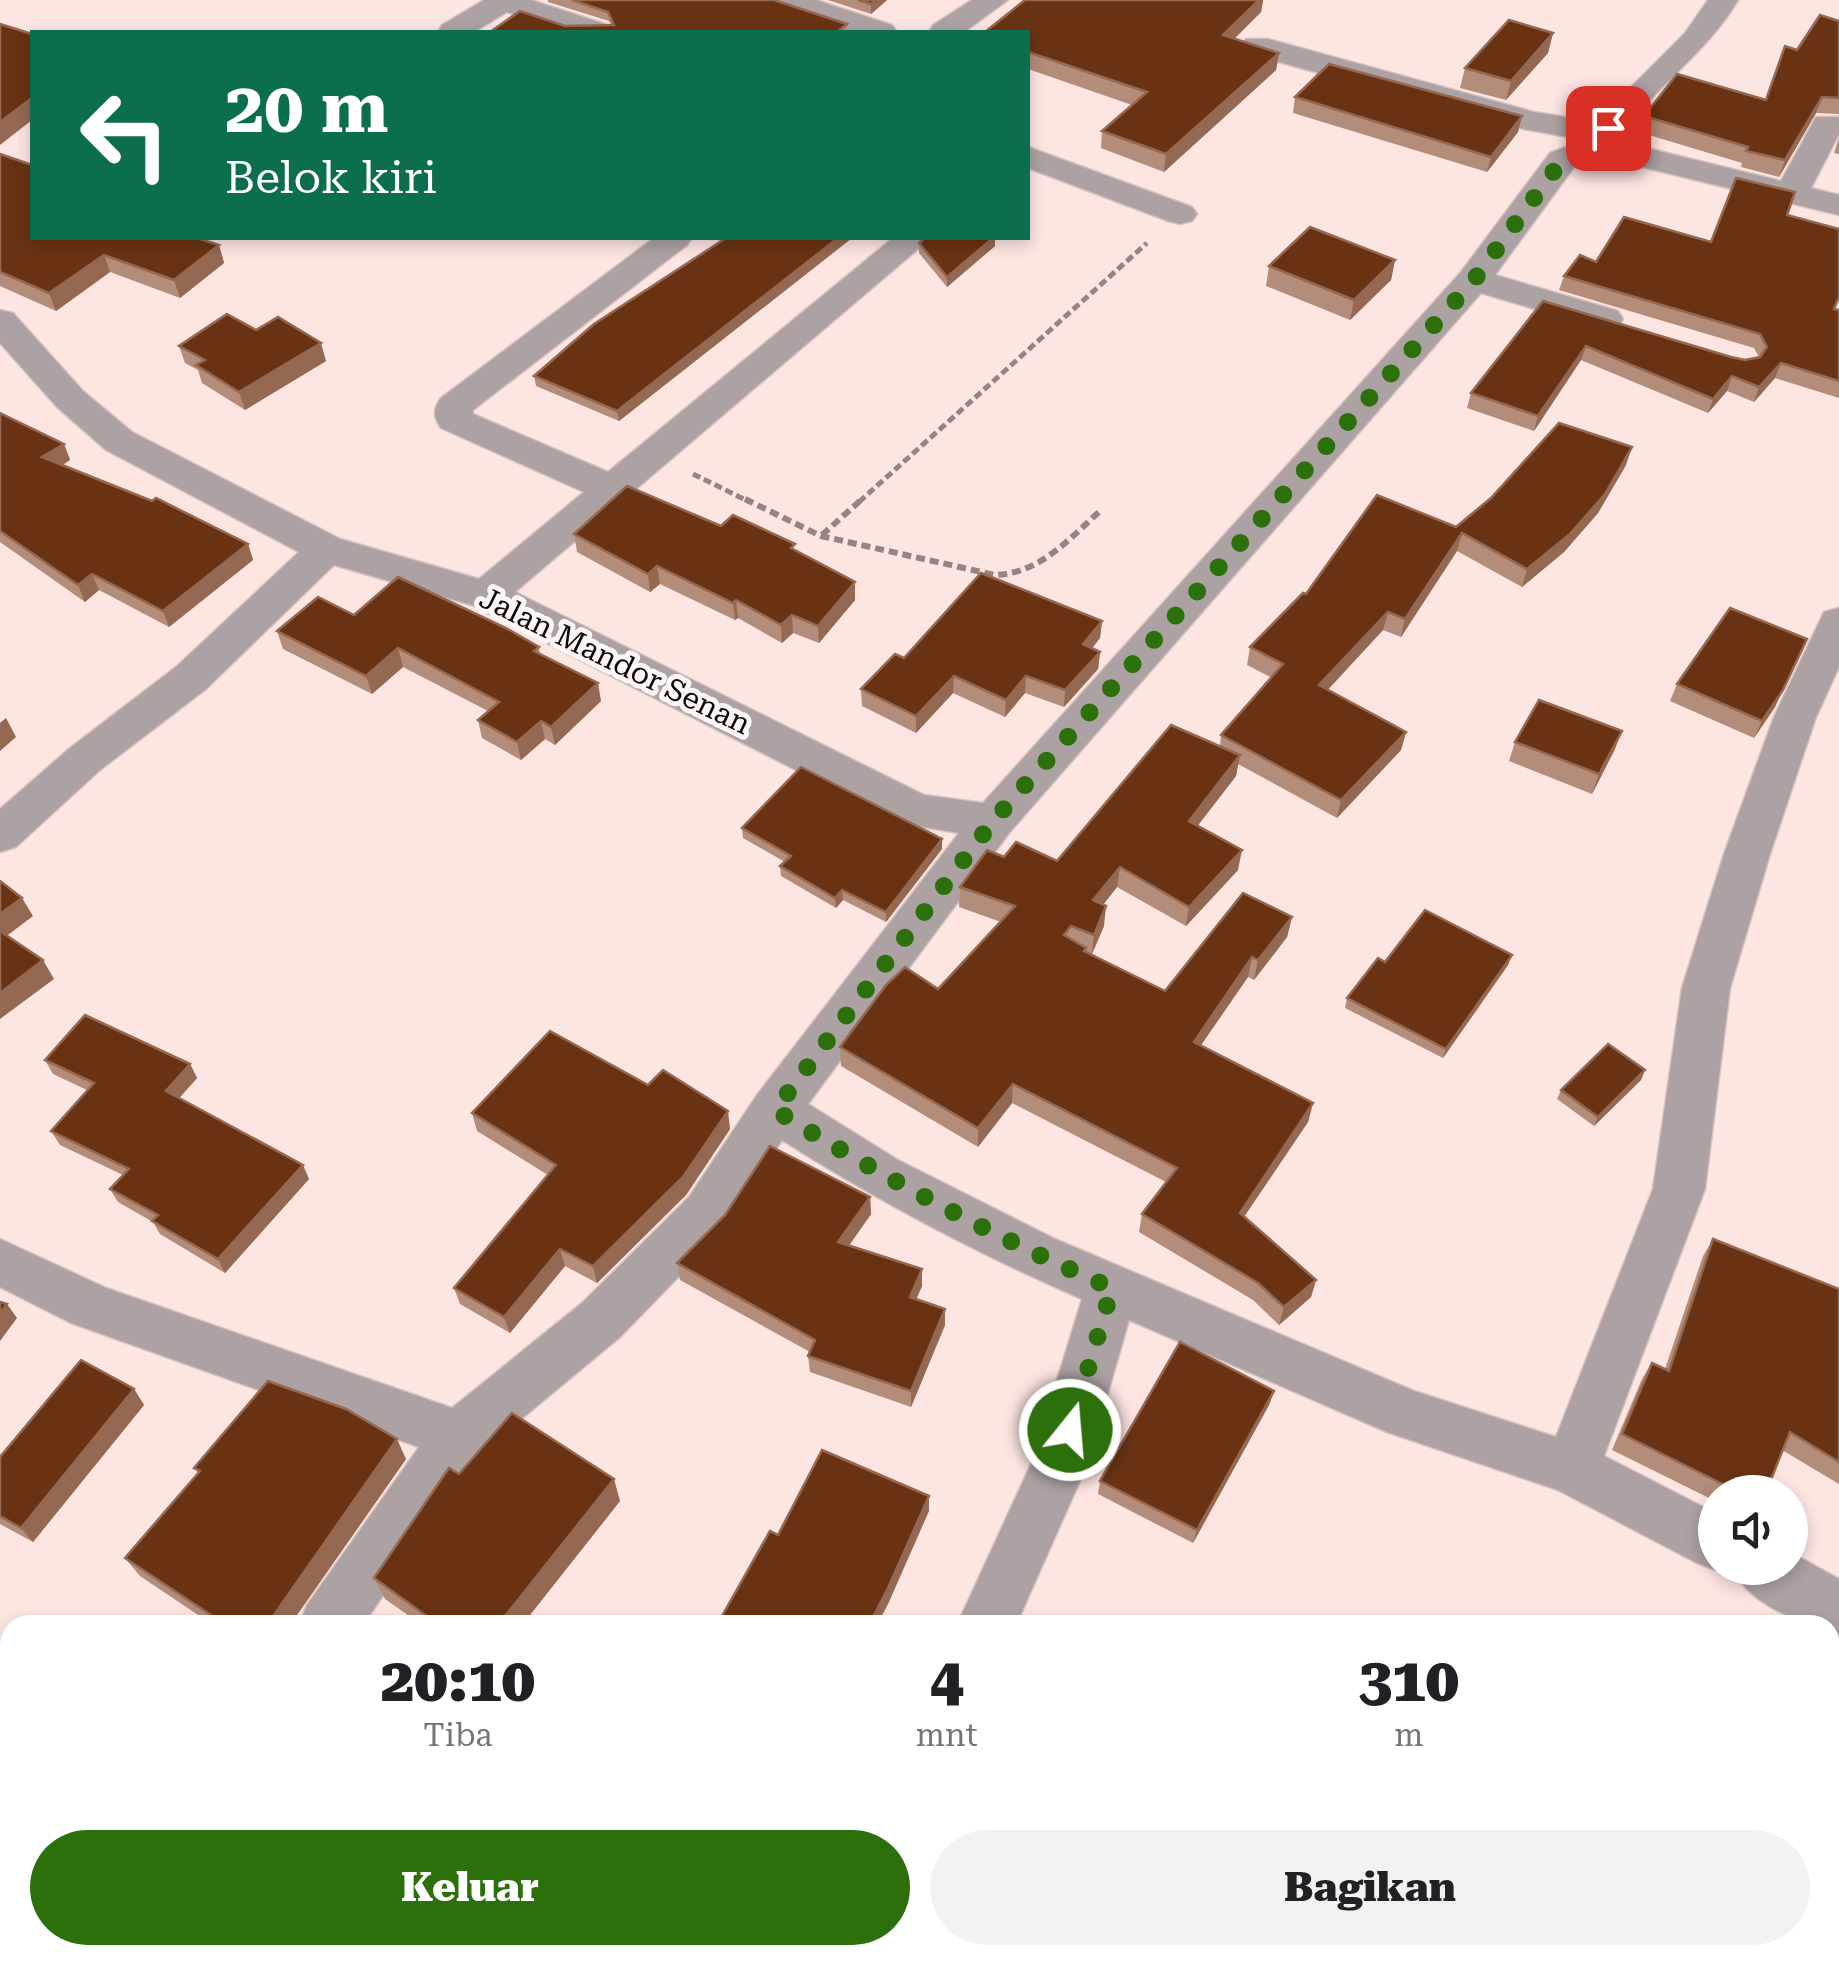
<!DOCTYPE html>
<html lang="id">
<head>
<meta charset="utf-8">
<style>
	:root { --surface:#fff; --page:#f2f2f2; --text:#202124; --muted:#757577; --accent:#2c700c }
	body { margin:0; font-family:"Roboto Serif",serif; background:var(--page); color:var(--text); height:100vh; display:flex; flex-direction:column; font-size:38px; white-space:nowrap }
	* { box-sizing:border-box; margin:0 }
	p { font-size:32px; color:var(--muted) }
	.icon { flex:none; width:55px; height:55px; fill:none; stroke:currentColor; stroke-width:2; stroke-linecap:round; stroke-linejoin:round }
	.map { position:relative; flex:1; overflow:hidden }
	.details { position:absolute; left:0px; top:1615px; width:1840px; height:350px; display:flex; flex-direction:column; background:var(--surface); border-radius:30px 30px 0 0; box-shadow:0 5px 15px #0003 }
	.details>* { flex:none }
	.top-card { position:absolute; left:30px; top:30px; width:1000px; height:210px; border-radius:0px; box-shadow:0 5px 15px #0003; background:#0b6e4f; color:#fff; overflow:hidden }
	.controls { position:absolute; left:1698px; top:1475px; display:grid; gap:20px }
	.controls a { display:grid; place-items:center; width:110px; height:110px; border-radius:50%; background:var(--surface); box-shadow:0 5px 15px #0003; font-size:50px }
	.pin { position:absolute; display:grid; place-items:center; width:85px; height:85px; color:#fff; margin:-42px; border-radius:20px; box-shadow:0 5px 15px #0006 }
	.me { position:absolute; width:110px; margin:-55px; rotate:17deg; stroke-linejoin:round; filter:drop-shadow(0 0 8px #0008) }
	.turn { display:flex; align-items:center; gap:35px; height:210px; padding:0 30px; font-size:45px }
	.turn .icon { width:130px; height:130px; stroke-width:2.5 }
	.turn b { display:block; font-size:70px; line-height:85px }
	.eta { display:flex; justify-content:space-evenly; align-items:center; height:170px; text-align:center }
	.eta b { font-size:60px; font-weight:800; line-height:70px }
	.cta { display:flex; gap:20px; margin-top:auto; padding:20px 30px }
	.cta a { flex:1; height:115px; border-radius:60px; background:var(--accent); color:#fff; font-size:40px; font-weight:800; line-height:115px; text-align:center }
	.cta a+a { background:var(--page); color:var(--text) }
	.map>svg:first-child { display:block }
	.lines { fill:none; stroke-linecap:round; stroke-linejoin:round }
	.minor-casing { stroke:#d7c2bf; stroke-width:3 }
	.path-far1 { stroke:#958482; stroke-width:5; stroke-dasharray:8 4; stroke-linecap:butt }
	.path { stroke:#958482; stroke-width:6; stroke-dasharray:9 5; stroke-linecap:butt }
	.minor { fill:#aca2a4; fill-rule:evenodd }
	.wall { fill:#b38c7a }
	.shaded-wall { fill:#956851 }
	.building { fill:#693313; stroke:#956851; stroke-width:2.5 }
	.route { stroke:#2c700c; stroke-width:18; stroke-dasharray:0 32.4 }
	.labels { text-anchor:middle; stroke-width:10; stroke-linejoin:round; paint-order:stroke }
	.street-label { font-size:30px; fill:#120a0a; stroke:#fcf7f6 }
</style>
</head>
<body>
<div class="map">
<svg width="1839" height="1965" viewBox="0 0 1839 1965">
	<rect width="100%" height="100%" fill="#fde5e2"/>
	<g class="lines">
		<!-- minor casing -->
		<g class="minor-casing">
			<g id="minor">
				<polygon points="484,0 531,0 608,25 613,32 568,32 507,12 474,32 438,32 442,25"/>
				<polygon points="771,0 816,0 892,25 897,32 852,32 775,6"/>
				<polygon points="972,0 1008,0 964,32 929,32 933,25"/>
				<path d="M1708,0H1738C1706,55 1651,88 1618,141L1781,181L1816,117H1839V134L1811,188L1839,195V215L1601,157L1574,167L1495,275L1618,311L1623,319L1618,327L1605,330L1481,293L1009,833L808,1104L898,1160L1055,1239L1414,1391L1556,1437L1653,1189L1682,988L1724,854L1774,717L1824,612L1839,608V667L1816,717L1770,854L1730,988L1705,1189L1604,1456L1715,1513V1568H1722L1715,1570L1695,1562L1558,1490L1387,1432L1129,1320L1087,1465L1016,1625H957L1032,1462L1082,1299C978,1254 878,1201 782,1140L725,1229L620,1337L479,1454L363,1625H299L307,1605L419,1447L71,1323L0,1287V1239L106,1288L452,1408L582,1303L689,1197L757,1095L959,833L900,823L472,605L334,565L206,689L100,770L16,847L0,852V809L70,748L176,667L299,552L106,450L57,407L0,343V310L13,313L83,391L132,432L340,539L479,579L584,492L441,428C433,417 433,409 441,398L654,238H692L687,245L473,410V414L608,472L893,238H931L515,592L924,795L983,803L1461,272L1550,153L1584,140L1519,128L1246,53L1241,46L1246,39H1268L1534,112L1583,120L1599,119L1685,33Z"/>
				<polygon points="1028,147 1192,207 1197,214 1192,221 1180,224 1168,221 1028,168"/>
				<path d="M1790,1552L1839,1579V1639L1830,1635V1625C1796,1625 1745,1600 1733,1568H1790Z"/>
				<polygon points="1264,1955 1339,1955 1343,1965 1268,1965"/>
			</g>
		</g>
		<!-- path-far1 -->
		<g class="path-far1">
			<polyline points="693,474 750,502"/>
			<polyline points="859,502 1147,243"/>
		</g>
		<!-- path -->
		<g class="path">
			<path d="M745,499L821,536L995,575C1040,573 1067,541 1099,512"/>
			<polyline points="822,535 862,499"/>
		</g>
		<!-- minor -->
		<use href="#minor" class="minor"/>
	</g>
	<!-- wall -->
	<g class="wall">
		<polygon points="548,0 774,0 847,24 847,32 490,32 565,26 611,25 609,21 548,2"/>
		<polygon points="828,0 887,0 871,14"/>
		<polygon points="1025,0 1263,0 1261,12 1234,39 1279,53 1276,70 1164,172 1101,148 1102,131 1132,105 1028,69"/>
		<polygon points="1839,21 1839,114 1816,113 1779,177 1741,167 1742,163 1639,132 1644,116 1766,100 1797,50"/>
		<polygon points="1553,33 1548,53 1506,100 1460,88 1465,68"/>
		<polygon points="1295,97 1518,132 1487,172 1293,113"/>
		<polygon points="1839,138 1839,154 1834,153"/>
		<polygon points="0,154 32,238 219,245 224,263 180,298 110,272 56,311 0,286"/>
		<polygon points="1787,215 1834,309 1839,310 1839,398 1775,378 1754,402 1727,391 1708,413 1581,360 1534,431 1467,408 1471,393 1543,301 1731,357 1745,360 1759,357 1754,348 1559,290 1564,276 1596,262 1711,242"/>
		<polygon points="711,238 852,238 619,421 536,386 534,376 721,241"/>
		<polygon points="925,238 995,238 995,246 947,287 919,253 919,243"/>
		<polygon points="1395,260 1391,280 1350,320 1266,286 1269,266"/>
		<polygon points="256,330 326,361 245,410 202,383 198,370 185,363 179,346"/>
		<polygon points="0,413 64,444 70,460 62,465 248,544 253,560 169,627 99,590 85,602 0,542"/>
		<polygon points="1626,465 1598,513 1564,552 1522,587 1457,551 1401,637 1383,630 1328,690 1406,732 1401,750 1337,818 1238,764 1236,776 1197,826 1238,870 1186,926 1117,887 1103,905 1104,926 1092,954 1165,991 1292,917 1287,937 1254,980 1248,977 1201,1045 1313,1103 1308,1122 1244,1217 1316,1280 1311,1297 1279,1325 1253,1300 1139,1232 1142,1214 1166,1182 1012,1103 978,1147 841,1066 840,1047 938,989 1001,922 959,907 960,887 1004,857 1057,861 1220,746 1221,735 1272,678 1247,665 1250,647 1306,594 1456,527"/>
		<polygon points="721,526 796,551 855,600 819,643 793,633 782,643 738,618 735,620 660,584 650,592 577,552 574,534"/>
		<polygon points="354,615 539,647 540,654 601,701 555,745 545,739 521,760 482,738 478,720 488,711 403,667 372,694 283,649 277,631"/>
		<polygon points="1102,621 1100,638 1092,648 1100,652 1098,669 1064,707 1025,693 1005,717 953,693 916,733 862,706 861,689 904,658"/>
		<polygon points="1677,684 1775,707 1754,738 1670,701"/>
		<polygon points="1622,731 1614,751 1592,794 1509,761 1515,742"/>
		<polygon points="742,828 942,839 942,849 886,922 843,900 836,908 781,876 780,866 785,862 743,838"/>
		<polygon points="1512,955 1508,965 1443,1058 1345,1008 1347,998 1385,962"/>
		<polygon points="45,1060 190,1064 197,1078 179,1098 309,1179 225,1273 160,1234 153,1222 118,1202 110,1189 123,1175 60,1145 51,1131 87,1090 53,1074"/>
		<polygon points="1645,1070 1641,1080 1594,1126 1557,1099 1561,1090"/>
		<polygon points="648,1085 730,1129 686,1195 597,1283 565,1266 510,1333 460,1304 454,1288 548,1175 477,1131 472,1113"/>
		<polygon points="870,1197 871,1214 849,1246 922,1286 916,1299 945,1325 911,1407 810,1372 808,1356 810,1352 680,1280 677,1263"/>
		<polygon points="1713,1239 1839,1289 1839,1484 1782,1450 1766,1492 1715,1492 1715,1501 1612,1450 1642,1379 1652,1363 1665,1369 1703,1256"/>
		<polygon points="134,1389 144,1405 33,1542 0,1524 0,1457"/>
		<polygon points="1274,1391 1269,1405 1193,1543 1098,1494 1100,1481"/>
		<polygon points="406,1459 290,1625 213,1625 140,1576 125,1558 198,1473 194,1468"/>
		<polygon points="459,1474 620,1501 522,1625 422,1625 385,1599 374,1578"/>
		<polygon points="733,1955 1169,1955 1179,1965 753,1965"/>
		<polygon points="1460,1955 1815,1955 1833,1965 1475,1965 1460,1956"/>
	</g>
	<!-- shaded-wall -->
	<g class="shaded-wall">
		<polygon points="876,0 887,0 871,14 871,4"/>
		<polygon points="1259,0 1263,0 1261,12 1221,52 1223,35"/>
		<polygon points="1553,33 1548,53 1506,100 1511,81"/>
		<polygon points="1279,53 1276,70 1164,172 1166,154"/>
		<polygon points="1822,97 1816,113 1779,177 1785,160"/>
		<polygon points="32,98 32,120 0,145 0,122"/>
		<polygon points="1522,116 1518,132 1487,172 1491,157"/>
		<polygon points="838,238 852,238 619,421 617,411"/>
		<polygon points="993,238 995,238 995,246 947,287 947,277"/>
		<polygon points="219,245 224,263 180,298 174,280"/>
		<polygon points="104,255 110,272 56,311 49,293"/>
		<polygon points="1395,260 1391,280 1350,320 1354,300"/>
		<polygon points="321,343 326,361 245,410 239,392"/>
		<polygon points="1586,346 1581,360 1534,431 1538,416"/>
		<polygon points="1781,363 1775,378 1754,402 1759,387"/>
		<polygon points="1732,376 1727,391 1708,413 1713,399"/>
		<polygon points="64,444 70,460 49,474 42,457"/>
		<polygon points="1632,447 1626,465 1598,513 1564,552 1522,587 1527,569"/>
		<polygon points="1462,533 1457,551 1401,637 1405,619"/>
		<polygon points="248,544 253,560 169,627 163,611"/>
		<polygon points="657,566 660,584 650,592 648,574"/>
		<polygon points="92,574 99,590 85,602 78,585"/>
		<polygon points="855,582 855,600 819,643 818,626"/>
		<polygon points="736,600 738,618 735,620 733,603"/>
		<polygon points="1388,612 1383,630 1315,703 1319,685"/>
		<polygon points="792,615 793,633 782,643 781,625"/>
		<polygon points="1102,621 1100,638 1082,661 1083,644"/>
		<polygon points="1807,639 1775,707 1754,738 1762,721"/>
		<polygon points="398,648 403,667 372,694 366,676"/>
		<polygon points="1100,652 1098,669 1064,707 1065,690"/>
		<polygon points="954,676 953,693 916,733 916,716"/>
		<polygon points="1026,676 1025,693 1005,717 1006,700"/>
		<polygon points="598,683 601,701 555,745 551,727"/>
		<polygon points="6,718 16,737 0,751 0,723"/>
		<polygon points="541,721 545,739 521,760 517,742"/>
		<polygon points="1622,731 1614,751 1592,794 1599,774"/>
		<polygon points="1406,732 1401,750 1337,818 1341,800"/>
		<polygon points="1240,755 1236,776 1186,841 1189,821"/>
		<polygon points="942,839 942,849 886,922 886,912"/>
		<polygon points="1242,850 1238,870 1186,926 1189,907"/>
		<polygon points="1120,867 1117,887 1091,920 1093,900"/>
		<polygon points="842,890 843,900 836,908 835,898"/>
		<polygon points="22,898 33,916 0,941 0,914"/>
		<polygon points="1106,906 1104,926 1092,954 1094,935"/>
		<polygon points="1292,917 1287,937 1254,980 1258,960"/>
		<polygon points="1512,955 1508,965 1443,1058 1446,1049"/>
		<polygon points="1252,957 1248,977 1190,1061 1194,1042"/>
		<polygon points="43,960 54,979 0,1019 0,993"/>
		<polygon points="190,1064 197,1078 173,1105 166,1091"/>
		<polygon points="1645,1070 1641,1080 1594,1126 1598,1117"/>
		<polygon points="1013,1084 1012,1103 978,1147 978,1128"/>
		<polygon points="1313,1103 1308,1122 1235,1230 1240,1213"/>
		<polygon points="728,1111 730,1129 686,1195 597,1283 593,1266"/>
		<polygon points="303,1165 309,1179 225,1273 218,1259"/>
		<polygon points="870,1197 871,1214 839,1259 838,1242"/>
		<polygon points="560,1249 565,1266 510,1333 504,1317"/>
		<polygon points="922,1269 922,1286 910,1314 910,1297"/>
		<polygon points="1316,1280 1311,1297 1279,1325 1284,1307"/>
		<polygon points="7,1304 17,1318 0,1341 0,1313"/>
		<polygon points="945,1309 945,1325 911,1407 911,1391"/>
		<polygon points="134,1389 144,1405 33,1542 21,1528"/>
		<polygon points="1274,1391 1269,1405 1193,1543 1197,1530"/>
		<polygon points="397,1439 406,1459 290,1625 267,1625"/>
		<polygon points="614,1479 620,1501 522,1625 498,1625"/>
		<polygon points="929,1496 929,1511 889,1602 877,1625 869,1625"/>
	</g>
	<!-- building -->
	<g class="building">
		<polygon points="572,0 774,0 847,24 837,32 490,32 520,11 565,26 614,25 608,12"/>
		<polygon points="858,0 876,0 871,4"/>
		<polygon points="1025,0 1259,0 1223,35 1279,53 1166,154 1102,131 1147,92 1028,52 1028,32 985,32"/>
		<polygon points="1820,15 1839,21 1839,98 1822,97 1785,160 1746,151 1748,147 1644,116 1677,74 1766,100 1785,46 1797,50"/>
		<polygon points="1509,20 1553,33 1511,81 1465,68"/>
		<polygon points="0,24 32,34 32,98 0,122"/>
		<polygon points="1329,64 1522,116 1491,157 1295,97"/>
		<polygon points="0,154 32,165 32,238 197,238 219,245 174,280 104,255 49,293 0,272"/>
		<polygon points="1736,178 1795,192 1787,215 1839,229 1839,297 1834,309 1839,310 1839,381 1781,363 1759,387 1732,376 1713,399 1586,346 1538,416 1471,393 1543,301 1731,357 1745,360 1760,357 1767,347 1760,334 1564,276 1580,255 1596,262 1624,217 1711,242"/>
		<polygon points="1310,227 1395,260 1354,300 1269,266"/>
		<polygon points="726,238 838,238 617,411 534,376 594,324"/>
		<polygon points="925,238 993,238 947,277 919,243"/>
		<polygon points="227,314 256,330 278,317 321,343 239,392 196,365 205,360 179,346"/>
		<polygon points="0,413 64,444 42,457 152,501 156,498 248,544 163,611 92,574 78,585 0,531"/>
		<polygon points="1559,423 1632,447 1605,494 1570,534 1527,569 1462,533 1405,619 1388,612 1319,685 1406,732 1341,800 1221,735 1283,664 1250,647 1303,593 1306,594 1377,495 1456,527 1491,498"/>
		<polygon points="627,486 721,526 733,515 795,544 791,548 855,582 818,626 792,615 781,625 736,600 733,603 657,566 648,574 574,534"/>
		<polygon points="981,573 1102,621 1083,644 1100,652 1065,690 1026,676 1006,700 954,676 916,716 861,689 895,654 904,658"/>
		<polygon points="398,577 506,628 539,647 534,651 598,683 551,727 541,721 517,742 478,720 499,702 398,648 366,676 277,631 318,597 354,615"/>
		<polygon points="1730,608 1807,639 1783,690 1762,721 1677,684"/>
		<polygon points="1539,700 1622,731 1599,774 1515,742"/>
		<polygon points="1171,725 1240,755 1189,821 1242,850 1189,907 1120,867 1093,900 1106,906 1094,935 1071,926 1064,935 1086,948 1084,951 1165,991 1243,893 1292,917 1258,960 1252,957 1194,1042 1313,1103 1240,1213 1316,1280 1284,1307 1258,1283 1142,1214 1177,1168 1013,1084 978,1128 840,1047 886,985 905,967 938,989 1015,906 960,887 987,850 1004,857 1016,842 1057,861"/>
		<polygon points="801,767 942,839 886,912 842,890 835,898 780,866 791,856 742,828"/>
		<polygon points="0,881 22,898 0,914"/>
		<polygon points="1425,910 1512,955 1446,1049 1347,998 1378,958 1385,962"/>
		<polygon points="0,931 43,960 0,993"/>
		<polygon points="85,1015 190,1064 166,1091 303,1165 218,1259 152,1221 158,1215 110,1189 129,1169 51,1131 94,1083 45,1060"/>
		<polygon points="550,1031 648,1085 663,1070 728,1111 683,1177 593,1266 560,1249 504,1317 454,1288 556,1165 472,1113"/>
		<polygon points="1608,1044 1645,1070 1598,1117 1561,1090"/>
		<polygon points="770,1146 870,1197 838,1242 922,1269 910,1297 945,1309 911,1391 808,1356 815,1340 677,1263 725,1215"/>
		<polygon points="1713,1239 1839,1289 1839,1462 1790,1432 1766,1492 1739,1492 1622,1434 1652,1363 1669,1371"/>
		<polygon points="0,1302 7,1304 0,1313"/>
		<polygon points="1180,1342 1274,1391 1197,1530 1100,1481"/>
		<polygon points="81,1360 134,1389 21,1528 0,1516 0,1457"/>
		<polygon points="268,1381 346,1409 397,1439 267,1625 226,1625 125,1558 200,1471 194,1468"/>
		<polygon points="512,1413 614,1479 498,1625 439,1625 374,1578 449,1468 459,1474"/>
		<polygon points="822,1450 929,1496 888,1588 869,1625 717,1625 770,1531 778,1535"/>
		<polygon points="747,1955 1169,1955 1180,1961 1179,1965 767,1965"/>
		<polygon points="1481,1955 1815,1955 1833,1965 1498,1965"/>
	</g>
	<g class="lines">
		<!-- route -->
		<path class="route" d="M1070,1430L1112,1288C995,1237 884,1178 775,1110L993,821L1474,280L1562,160L1598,146L1608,128"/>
	</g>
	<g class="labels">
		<!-- street labels -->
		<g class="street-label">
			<text transform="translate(615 661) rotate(26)" y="10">Jalan Mandor Senan</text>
		</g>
	</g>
</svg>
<div class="controls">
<a><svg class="icon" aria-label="sound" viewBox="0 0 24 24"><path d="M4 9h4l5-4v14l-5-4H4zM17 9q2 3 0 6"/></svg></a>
</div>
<div class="pin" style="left:1608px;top:128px;background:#d93025"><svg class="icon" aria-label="arrive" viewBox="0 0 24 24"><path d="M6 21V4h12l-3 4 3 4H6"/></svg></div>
<svg class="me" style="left:1070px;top:1430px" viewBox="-20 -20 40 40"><circle r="17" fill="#2c700c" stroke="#fff" stroke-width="3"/><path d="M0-11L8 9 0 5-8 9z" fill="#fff"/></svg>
<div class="top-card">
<div class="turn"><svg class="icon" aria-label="left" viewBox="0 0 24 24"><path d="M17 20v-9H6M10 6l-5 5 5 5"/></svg><div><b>20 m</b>Belok kiri</div></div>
</div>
<section class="details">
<div class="eta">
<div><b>20:10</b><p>Tiba</p></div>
<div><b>4</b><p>mnt</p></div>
<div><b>310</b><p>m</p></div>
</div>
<div class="cta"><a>Keluar</a><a>Bagikan</a></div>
</section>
</div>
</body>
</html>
